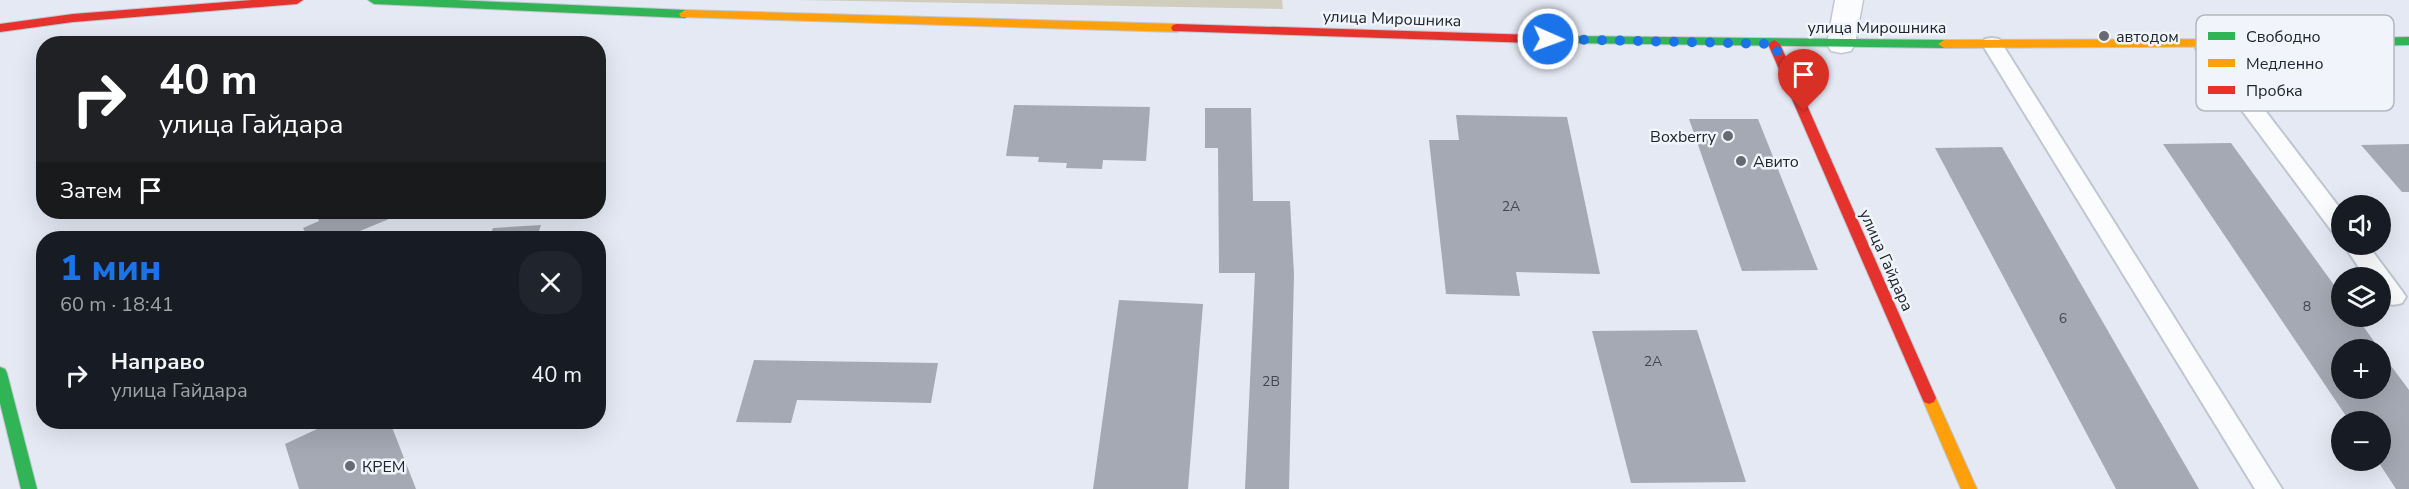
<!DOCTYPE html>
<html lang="ru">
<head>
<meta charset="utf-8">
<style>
	:root { --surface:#171b24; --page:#20242c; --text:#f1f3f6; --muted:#9ea1a6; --accent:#1a73e8 }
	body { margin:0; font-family:"Nunito Sans",sans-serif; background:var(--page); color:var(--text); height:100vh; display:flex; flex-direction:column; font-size:22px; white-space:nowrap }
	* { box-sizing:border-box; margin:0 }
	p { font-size:20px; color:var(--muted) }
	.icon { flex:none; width:33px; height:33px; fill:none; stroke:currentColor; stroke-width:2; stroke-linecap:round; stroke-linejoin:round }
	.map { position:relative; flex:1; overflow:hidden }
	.details { position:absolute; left:36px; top:231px; width:570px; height:198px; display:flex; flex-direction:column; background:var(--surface); border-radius:24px; box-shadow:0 6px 24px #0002 }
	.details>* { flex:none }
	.top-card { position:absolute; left:36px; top:36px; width:570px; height:183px; border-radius:24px; box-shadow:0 6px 24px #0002; background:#202124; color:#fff; overflow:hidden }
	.buttons { position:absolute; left:2331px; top:195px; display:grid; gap:12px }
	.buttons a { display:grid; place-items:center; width:60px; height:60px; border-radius:50%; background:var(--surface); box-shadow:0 6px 24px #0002; font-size:30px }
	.pin { position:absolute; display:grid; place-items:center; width:51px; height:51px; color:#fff; margin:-62px -26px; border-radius:50% 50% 50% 0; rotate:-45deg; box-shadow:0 0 6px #0007 }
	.pin .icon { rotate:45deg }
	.me { position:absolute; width:66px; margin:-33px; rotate:92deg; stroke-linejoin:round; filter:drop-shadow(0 0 4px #0008) }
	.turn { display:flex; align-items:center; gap:21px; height:126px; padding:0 24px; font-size:27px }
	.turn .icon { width:78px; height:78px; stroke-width:2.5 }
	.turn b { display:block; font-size:42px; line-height:51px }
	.then { display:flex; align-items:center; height:57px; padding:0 24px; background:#0003; gap:12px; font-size:22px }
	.round { display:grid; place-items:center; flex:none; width:63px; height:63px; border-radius:24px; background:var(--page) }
	.summary { display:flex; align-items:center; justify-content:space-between; height:102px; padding:0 24px }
	h1 { font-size:36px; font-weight:800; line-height:45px; color:var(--accent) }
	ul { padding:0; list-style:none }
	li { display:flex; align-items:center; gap:18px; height:84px; padding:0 24px }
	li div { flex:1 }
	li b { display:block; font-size:22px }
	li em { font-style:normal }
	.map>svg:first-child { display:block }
	.green { fill:#d1cdbd }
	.building { fill:#a5a9b4 }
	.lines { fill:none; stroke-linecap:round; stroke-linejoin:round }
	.lane-casing { stroke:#c1c6d1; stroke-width:4 }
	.street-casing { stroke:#c1c6d1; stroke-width:3 }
	.fast-casing { stroke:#c1c6d1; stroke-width:2 }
	.slow-casing { stroke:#c1c6d1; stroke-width:2 }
	.jam-casing { stroke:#c1c6d1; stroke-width:2 }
	.lane { fill:#fbfcfd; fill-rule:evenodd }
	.street { fill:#fbfcfd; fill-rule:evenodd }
	.fast { fill:#30b455; fill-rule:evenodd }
	.slow { fill:#ff9f0a; fill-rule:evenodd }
	.jam { fill:#e5322d; fill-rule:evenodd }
	.route { stroke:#1a73e8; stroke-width:10; stroke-dasharray:0 18 }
	.poi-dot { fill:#656a75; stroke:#f1f4fa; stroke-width:2 }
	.labels { text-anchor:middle; stroke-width:5; stroke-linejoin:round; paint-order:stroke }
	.number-label { font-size:14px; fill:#414652 }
	.street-label { font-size:16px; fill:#202531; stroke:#f1f4fa }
	.poi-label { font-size:16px; fill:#202531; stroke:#f1f4fa; text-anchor:start }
	.key { fill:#f1f4fa; stroke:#b2b6be; stroke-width:1.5 }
	.key-label { font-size:16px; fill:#202531 }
</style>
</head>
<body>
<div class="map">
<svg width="2409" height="489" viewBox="0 0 2409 489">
	<rect width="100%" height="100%" fill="#e4e9f4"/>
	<!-- green -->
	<polygon class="green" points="798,0 1282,0 1283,9 1282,9"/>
	<!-- building -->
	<g class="building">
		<polygon points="1014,105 1150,107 1146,161 1103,160 1102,169 1066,168 1067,163 1038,162 1039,157 1006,156"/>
		<polygon points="1205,108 1251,108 1253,201 1290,201 1294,274 1289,489 1245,489 1255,273 1219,273 1218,148 1205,148"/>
		<polygon points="1456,115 1567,117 1600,274 1516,272 1520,296 1446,294 1429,140 1459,140"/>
		<polygon points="1689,119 1758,119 1818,270 1742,271"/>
		<polygon points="2231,143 2342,296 2342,316 2356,316 2380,350 2342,350 2342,388 2380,388 2380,351 2409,390 2409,489 2396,489 2377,460 2380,460 2380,422 2350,422 2163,144"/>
		<polygon points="2409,144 2409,192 2402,192 2361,145"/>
		<polygon points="2002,147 2199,489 2116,489 1935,148"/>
		<polygon points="315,212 406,212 343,238 329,238 326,231 308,238 303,228 319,221"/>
		<polygon points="541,225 537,238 489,238 493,228"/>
		<polygon points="1119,300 1203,304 1188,489 1093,489"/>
		<polygon points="1697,330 1746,482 1631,483 1592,331"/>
		<polygon points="754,360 938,363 931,403 797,400 791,423 736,422"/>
		<polygon points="332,422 390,422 416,489 299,489 285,444"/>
	</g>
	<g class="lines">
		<!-- lane casing -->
		<g class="lane-casing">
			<g id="lane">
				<polygon points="1992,38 1999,39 2282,489 2255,489 1982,44 1985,39"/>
				<polygon points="2204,39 2211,40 2342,211 2342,236 2334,234 2197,50 2194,45 2197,40"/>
				<path d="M2343,244H2367L2402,291L2406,297L2402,303C2381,310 2380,294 2380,278H2366Z"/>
			</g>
		</g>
		<!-- street casing -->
		<g class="street-casing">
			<polygon id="street" points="1835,0 1863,0 1855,44 1851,51 1841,53 1831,51 1827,44"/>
		</g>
		<!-- fast casing -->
		<g class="fast-casing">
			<g id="fast">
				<polygon points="368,0 455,0 685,10 691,14 685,18 374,4"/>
				<polygon points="1567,36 1944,40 1950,44 1944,48 1563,43 1561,40 1563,37"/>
				<polygon points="2409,37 2409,45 2320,47 2314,43 2320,39"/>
				<polygon points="0,367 5,369 7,373 37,489 21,489 0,403"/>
			</g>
		</g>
		<!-- slow casing -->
		<g class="slow-casing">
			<g id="slow">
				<polygon points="685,10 1177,24 1183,28 1177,32 681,17 679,14"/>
				<polygon points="2320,39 2326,43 2324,46 1944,48 1938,44 1944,40"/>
				<polygon points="1929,392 1934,394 1936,398 1977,489 1961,489 1922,398 1924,394"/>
			</g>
		</g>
		<!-- jam casing -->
		<g class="jam-casing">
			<g id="jam">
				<polygon points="252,0 303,0 297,4 73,22 0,32 0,24 73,14"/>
				<polygon points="1177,24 1567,36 1573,40 1567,44 1173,31 1171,28 1173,25"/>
				<polygon points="1774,40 1780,44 1936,398 1934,402 1929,404 1924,402 1922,398 1768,44"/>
			</g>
		</g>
		<!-- lane -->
		<use href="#lane" class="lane"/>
		<!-- street -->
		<use href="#street" class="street"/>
		<!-- fast -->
		<use href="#fast" class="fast"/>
		<!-- slow -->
		<use href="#slow" class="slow"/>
		<!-- jam -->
		<use href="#jam" class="jam"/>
	</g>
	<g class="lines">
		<!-- route -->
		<polyline class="route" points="1548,39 1774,44 1804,111"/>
	</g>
	<!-- markers -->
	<g class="poi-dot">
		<circle cx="2104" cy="36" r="6"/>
		<circle cx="1728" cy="136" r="6"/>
		<circle cx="1741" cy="161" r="6"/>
		<circle cx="350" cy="466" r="6"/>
	</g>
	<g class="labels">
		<!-- number labels -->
		<g class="number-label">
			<text x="1511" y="211">2А</text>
			<text x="2307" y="311">8</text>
			<text x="2063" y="323">6</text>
			<text x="1653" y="366">2А</text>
			<text x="1271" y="386">2В</text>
		</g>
		<!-- street labels -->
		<g class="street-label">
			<text transform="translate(1392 18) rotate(2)" y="6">улица Мирошника</text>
			<text x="1877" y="33">улица Мирошника</text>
			<text transform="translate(1887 260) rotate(66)" y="6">улица Гайдара</text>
		</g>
		<!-- poi labels -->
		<g class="poi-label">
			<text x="2116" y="42">автодом</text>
			<text x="1716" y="142" text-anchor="end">Boxberry</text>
			<text x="1753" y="167">Авито</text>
			<text x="362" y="472">КРЕМ</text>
		</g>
	</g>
	<!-- legend -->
	<rect x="2196" y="15" width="198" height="96" rx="9" class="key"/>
	<rect x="2208" y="32" width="27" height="8" fill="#30b455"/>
	<rect x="2208" y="59" width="27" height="8" fill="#ff9f0a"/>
	<rect x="2208" y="86" width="27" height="8" fill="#e5322d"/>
	<g class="key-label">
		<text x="2246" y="42">Свободно</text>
		<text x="2246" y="69">Медленно</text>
		<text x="2246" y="96">Пробка</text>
	</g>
</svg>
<div class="buttons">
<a><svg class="icon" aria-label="sound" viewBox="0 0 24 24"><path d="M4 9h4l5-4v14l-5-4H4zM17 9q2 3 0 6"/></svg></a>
<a><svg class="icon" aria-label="layers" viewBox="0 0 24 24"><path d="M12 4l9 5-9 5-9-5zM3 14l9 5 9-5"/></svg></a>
<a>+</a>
<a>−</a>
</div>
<div class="pin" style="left:1804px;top:111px;background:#d93025"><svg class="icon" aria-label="arrive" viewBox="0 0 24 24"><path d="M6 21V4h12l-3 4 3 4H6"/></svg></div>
<svg class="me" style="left:1548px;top:39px" viewBox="-20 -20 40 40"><circle r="17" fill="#1a73e8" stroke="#fff" stroke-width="3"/><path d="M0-11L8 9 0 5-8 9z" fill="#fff"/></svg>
<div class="top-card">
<div class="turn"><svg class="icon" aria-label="right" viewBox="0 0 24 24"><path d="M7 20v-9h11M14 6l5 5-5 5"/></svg><div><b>40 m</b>улица Гайдара</div></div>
<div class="then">Затем<svg class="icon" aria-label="arrive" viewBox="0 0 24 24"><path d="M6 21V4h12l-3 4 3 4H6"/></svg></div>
</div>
<section class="details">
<div class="summary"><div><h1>1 мин</h1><p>60 m · 18:41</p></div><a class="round"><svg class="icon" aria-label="close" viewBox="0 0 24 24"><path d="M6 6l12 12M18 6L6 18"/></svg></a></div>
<ul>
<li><svg class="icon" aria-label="right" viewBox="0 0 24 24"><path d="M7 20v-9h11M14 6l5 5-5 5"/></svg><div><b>Направо</b><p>улица Гайдара</p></div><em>40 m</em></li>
</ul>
</section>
</div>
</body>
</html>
